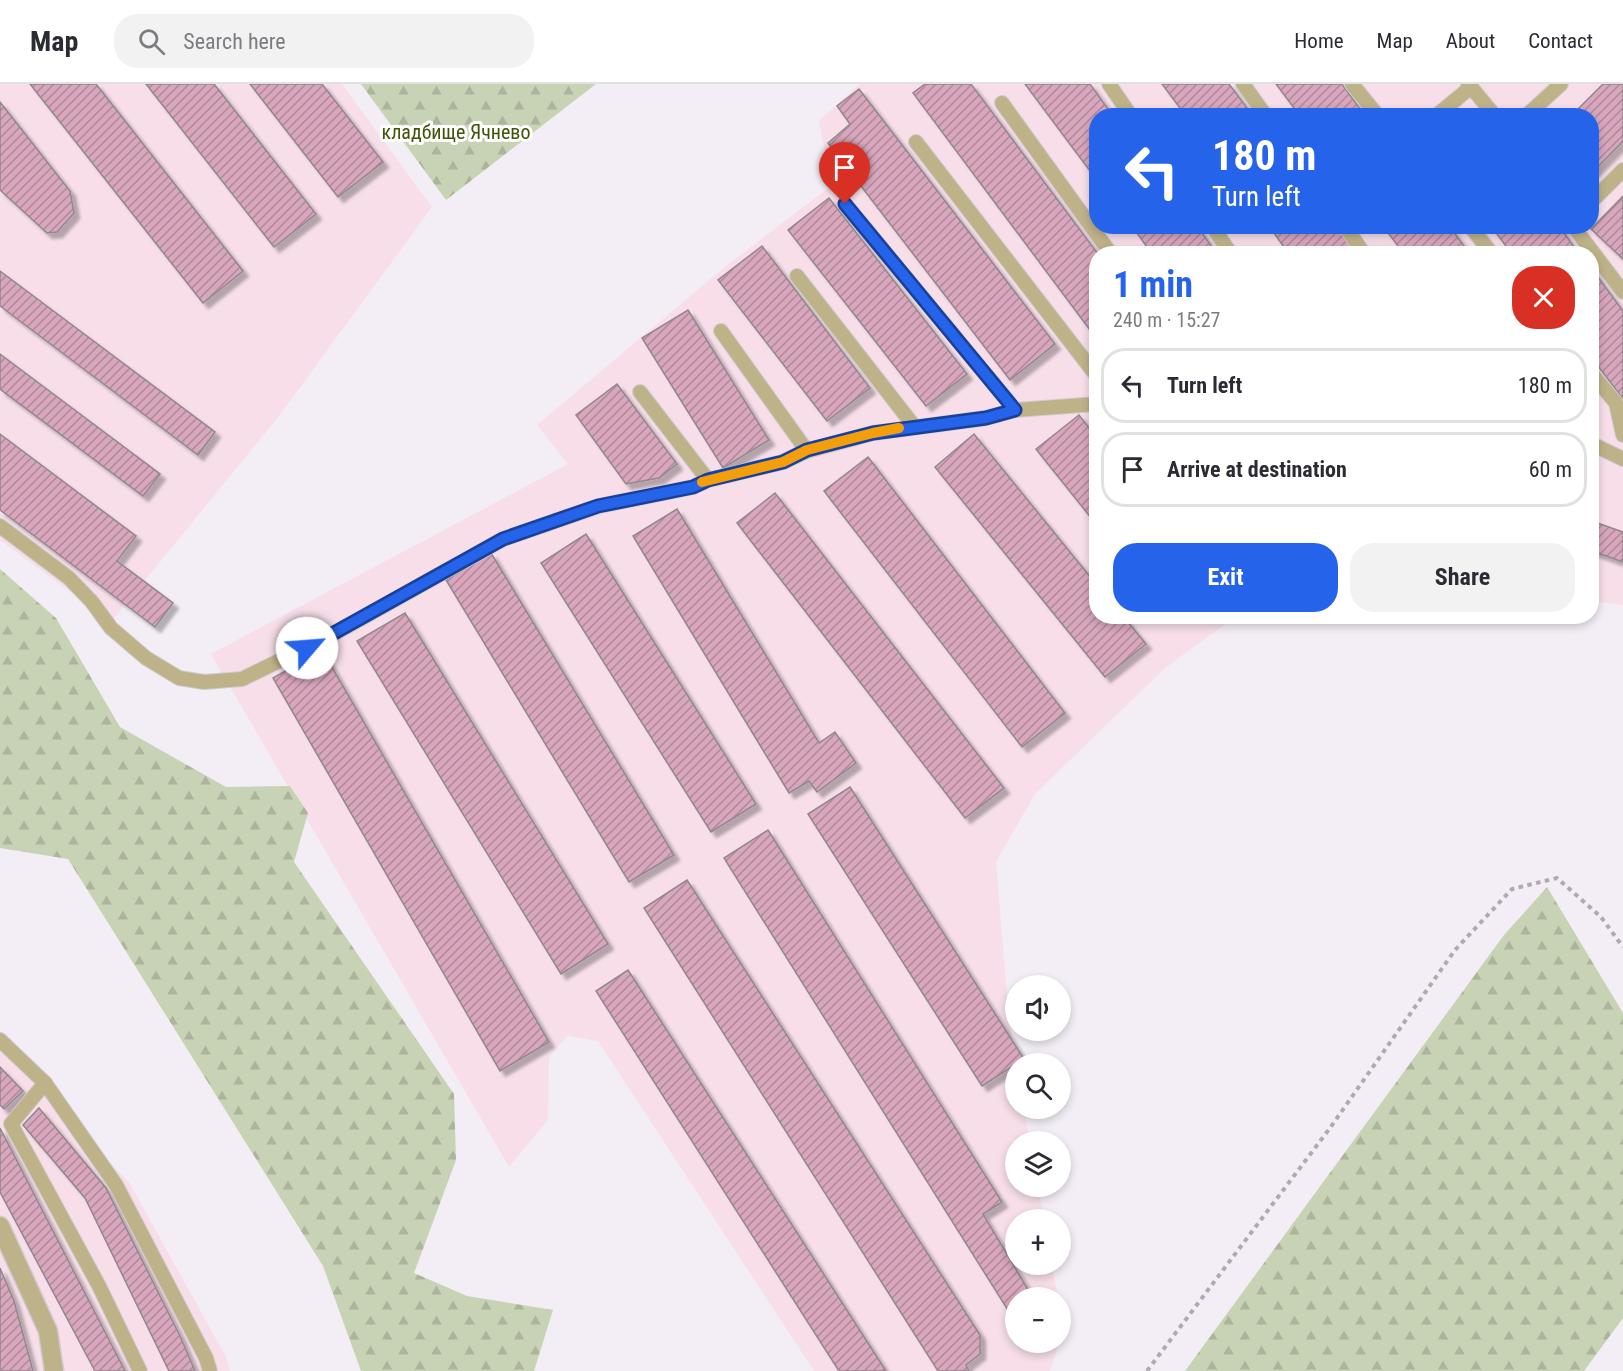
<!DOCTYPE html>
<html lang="en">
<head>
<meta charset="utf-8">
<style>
	:root { --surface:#fff; --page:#f2f2f3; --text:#2b2b33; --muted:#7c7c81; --line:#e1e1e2; --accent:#2563eb }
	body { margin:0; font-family:"Roboto Condensed",sans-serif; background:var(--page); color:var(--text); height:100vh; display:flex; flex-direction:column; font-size:22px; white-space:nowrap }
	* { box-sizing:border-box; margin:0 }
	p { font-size:20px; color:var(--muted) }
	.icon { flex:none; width:33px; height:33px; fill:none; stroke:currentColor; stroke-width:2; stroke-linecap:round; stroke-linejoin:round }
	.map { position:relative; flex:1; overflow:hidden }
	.details { position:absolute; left:1089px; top:162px; width:510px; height:378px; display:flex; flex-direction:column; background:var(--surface); border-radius:24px; box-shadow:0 3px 9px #0003 }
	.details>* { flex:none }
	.top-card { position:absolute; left:1089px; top:24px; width:510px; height:126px; border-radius:24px; box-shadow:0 3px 9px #0003; background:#2563eb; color:#fff; overflow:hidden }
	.fabs { position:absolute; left:1005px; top:891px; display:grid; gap:12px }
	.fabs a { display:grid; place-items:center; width:66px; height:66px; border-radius:50%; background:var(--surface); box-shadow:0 3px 9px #0003; font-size:30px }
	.pin { position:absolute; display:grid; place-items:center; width:51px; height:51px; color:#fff; margin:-62px -26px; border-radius:50% 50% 50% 0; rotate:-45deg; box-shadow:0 0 6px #0007 }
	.pin .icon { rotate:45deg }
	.me { position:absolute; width:66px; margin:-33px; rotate:63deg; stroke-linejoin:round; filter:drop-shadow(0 0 4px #0008) }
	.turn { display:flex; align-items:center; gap:21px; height:126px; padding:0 24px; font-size:27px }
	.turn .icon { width:78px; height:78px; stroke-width:2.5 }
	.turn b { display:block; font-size:42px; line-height:51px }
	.round { display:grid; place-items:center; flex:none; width:63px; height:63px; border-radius:24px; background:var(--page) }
	.overview { display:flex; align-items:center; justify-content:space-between; height:102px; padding:0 24px }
	h1 { font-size:36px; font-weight:700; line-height:45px; color:var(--accent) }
	.button { display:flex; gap:12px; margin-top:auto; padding:12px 24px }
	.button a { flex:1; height:69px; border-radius:24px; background:var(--accent); color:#fff; font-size:24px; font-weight:700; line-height:69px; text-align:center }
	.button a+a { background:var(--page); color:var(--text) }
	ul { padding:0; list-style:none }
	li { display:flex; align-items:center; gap:18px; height:75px; margin:0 12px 9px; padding:0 12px; border:3px solid var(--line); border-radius:24px }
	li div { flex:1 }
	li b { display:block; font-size:22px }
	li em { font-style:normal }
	header { display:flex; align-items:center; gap:36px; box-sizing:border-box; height:84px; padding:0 30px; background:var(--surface); border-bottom:2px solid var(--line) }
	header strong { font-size:28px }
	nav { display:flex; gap:33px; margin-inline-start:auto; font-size:21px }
	.search { width:420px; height:54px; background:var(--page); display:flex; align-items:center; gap:15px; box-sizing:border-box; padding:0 21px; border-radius:24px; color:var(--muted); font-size:22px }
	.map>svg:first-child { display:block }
	.industrial { fill:#f7dee8; fill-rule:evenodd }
	.forest { fill:url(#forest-firs) }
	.building { fill:url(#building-hatch); stroke:#90888c; stroke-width:1.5; filter:url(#shadow) }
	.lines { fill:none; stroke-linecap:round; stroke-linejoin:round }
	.service-casing { stroke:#d0ccd2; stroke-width:16 }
	.minor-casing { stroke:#d0ccd2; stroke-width:21 }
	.path { stroke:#aeaab0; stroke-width:4; stroke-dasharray:4.5 4.5; stroke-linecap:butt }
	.service { stroke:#beb289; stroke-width:14 }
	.minor { stroke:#beb289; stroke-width:18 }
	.route-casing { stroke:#184099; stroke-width:15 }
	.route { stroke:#2563eb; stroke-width:10 }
	.slow { stroke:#f59e0b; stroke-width:10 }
	.labels { text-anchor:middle; stroke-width:6; stroke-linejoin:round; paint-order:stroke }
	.park-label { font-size:20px; fill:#435308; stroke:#fefdfe }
</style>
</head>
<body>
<header>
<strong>Map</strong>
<div class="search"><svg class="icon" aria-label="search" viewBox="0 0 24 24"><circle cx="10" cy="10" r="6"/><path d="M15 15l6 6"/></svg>Search here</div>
<nav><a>Home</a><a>Map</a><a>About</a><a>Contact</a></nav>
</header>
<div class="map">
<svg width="1623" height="1287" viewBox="0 0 1623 1287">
	<defs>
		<pattern id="forest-firs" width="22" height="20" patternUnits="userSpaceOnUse" patternTransform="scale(1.5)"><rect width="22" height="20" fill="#c8d2b4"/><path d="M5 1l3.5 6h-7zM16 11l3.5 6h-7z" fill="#acb59b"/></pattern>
		<pattern id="building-hatch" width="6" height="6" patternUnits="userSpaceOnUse" patternTransform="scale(1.5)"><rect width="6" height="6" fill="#d8a6bd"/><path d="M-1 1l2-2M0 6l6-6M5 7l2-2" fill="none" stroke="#b0889a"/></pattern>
		<filter id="shadow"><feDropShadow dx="5.5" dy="5.5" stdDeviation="1.5" flood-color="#0004"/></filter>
	</defs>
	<rect width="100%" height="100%" fill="#f3eef5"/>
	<!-- industrial -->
	<g class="industrial">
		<polygon points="0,0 342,0 432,123 279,332 111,538 0,456"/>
		<path d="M859,0H1623V521L1592,517V170H1096V532L1235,533L1165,584L1035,710L996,778L1009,936L1016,979V1024L1024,1025L1030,1057L1016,1058V1102L1038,1103L1044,1135L1016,1136V1180L1052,1181L1058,1213L1016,1214V1258L1059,1259L1050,1287H814L598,957L567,952L549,973L548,1036L509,1083L211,570L568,380L537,341L726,182L831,102L819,37ZM1096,32H1592V142H1096Z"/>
		<polygon points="0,960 130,1100 226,1273 230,1287 0,1287"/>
	</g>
	<!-- forest -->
	<g class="forest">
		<polygon points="361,0 596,0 446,116"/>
		<polygon points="0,485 56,534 120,643 226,703 290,702 308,729 294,778 454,1010 456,1076 414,1189 467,1212 553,1226 534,1287 361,1287 323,1182 68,775 0,764"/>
		<polygon points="1547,803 1623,929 1623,1234 1584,1287 1185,1287 1504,851"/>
	</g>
	<!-- building -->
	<g class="building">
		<polygon points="30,0 96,0 243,187 203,219"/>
		<polygon points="146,0 214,0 316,130 274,163"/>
		<polygon points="250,0 322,0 383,78 338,113"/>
		<polygon points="925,0 971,0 1098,170 1096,254 913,9"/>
		<polygon points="1025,0 1090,0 1113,32 1096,32 1096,95"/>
		<polygon points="1162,0 1229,0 1253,32 1186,32"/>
		<polygon points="1276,0 1342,0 1365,32 1300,32"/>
		<polygon points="1603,0 1623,0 1623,57 1592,89 1592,32 1571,32"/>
		<polygon points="859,5 1055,260 1010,296 828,59 850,40 837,22"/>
		<polygon points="0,18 70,107 74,129 57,148 47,149 0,106"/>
		<polygon points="1623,112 1623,175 1591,145"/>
		<polygon points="829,114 967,290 926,322 788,146"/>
		<polygon points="1132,142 1197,142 1217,170 1152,170"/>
		<polygon points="1269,142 1336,142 1356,170 1289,170"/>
		<polygon points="1383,142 1449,142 1470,170 1404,170"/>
		<polygon points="1491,142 1559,142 1579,170 1512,170"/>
		<polygon points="762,162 870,304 827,337 718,196"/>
		<polygon points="1592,185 1623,227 1623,315 1592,274"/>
		<polygon points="0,187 215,348 198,371 0,222"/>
		<polygon points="688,226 769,356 723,384 642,254"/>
		<polygon points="0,270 160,390 143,412 0,305"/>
		<polygon points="617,300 677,380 659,394 626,400 576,331"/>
		<polygon points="1079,331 1096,353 1096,440 1036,365"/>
		<polygon points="0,350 136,452 117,477 173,519 155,543 0,426"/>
		<polygon points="974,350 1096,500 1096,532 1123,532 1146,560 1105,593 935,383"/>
		<polygon points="868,373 1065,629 1022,663 824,407"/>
		<polygon points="775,409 1004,704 965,734 737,439"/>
		<polygon points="677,425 819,659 835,648 856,679 817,708 809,697 789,709 633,452"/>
		<polygon points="1592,437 1623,448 1623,478 1592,467"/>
		<polygon points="586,450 756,720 711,748 541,479"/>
		<polygon points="491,469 674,771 629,798 446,496"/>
		<polygon points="405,529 608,860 561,890 357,557"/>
		<polygon points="322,566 549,958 500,987 273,594"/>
		<polygon points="850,703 1024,975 982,1002 808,730"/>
		<polygon points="768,746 1002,1118 983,1130 1033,1214 1016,1214 1016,1239 724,774"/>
		<polygon points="687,796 980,1251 980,1270 966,1281 969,1287 938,1287 644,824"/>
		<polygon points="628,886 886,1287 839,1287 596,907"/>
		<polygon points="0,983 23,1007 4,1025 0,1021"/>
		<polygon points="39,1024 106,1104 180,1252 195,1287 169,1287 85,1114 23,1041"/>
		<polygon points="0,1044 125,1287 95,1287 0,1108"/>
		<polygon points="0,1184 14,1217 33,1287 0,1287"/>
	</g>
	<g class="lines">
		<!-- service casing -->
		<g class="service-casing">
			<g id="service">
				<polyline points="1109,0 1131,32"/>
				<polyline points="1243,0 1266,32"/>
				<polyline points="1352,0 1378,32"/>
				<polyline points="1471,3 1495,32"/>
				<polyline points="1002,19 1111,170"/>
				<polyline points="1436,32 1471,3 1468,0"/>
				<polyline points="1526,32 1561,0"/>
				<polyline points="916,58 1096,291"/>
				<polyline points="1592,117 1623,86"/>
				<polyline points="845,120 1015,326"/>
				<polyline points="1212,142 1231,170"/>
				<polyline points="1345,142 1364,170"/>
				<polyline points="1470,142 1492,170"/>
				<polyline points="1573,142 1623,208"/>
				<polyline points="797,192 914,342"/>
				<polyline points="721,247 807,367"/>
				<polyline points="1592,290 1616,319 1623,351"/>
				<polyline points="640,308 708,396"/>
				<polyline points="1592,360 1623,375"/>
				<polyline points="0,442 69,494 92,518 111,544 146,574 179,594 204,598 242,595 328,553 503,455 599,422 693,403 708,396 783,378 807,367 873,349 986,334 1015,326 1096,320"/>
				<polyline points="0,956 45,999 116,1101 206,1274 210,1287"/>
				<polyline points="45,999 11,1040 99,1202 140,1287"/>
			</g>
		</g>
		<!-- minor casing -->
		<g class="minor-casing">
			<polyline id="minor" points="0,1142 48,1247 54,1287"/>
		</g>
		<!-- path -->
		<polyline class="path" points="1147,1287 1330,1044 1455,866 1512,805 1557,794 1601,833 1623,863"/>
		<!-- service -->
		<use href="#service" class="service"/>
		<!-- minor -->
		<use href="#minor" class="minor"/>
	</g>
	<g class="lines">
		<!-- route casing -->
		<g class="route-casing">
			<polyline id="route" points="307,564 503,455 598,422 693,403 708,396 783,378 807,366 873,349 986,334 1015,326 845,120"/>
		</g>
		<!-- route -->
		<use href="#route" class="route"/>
		<!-- slow -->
		<polyline class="slow" points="702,398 783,378 807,366 873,349 899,344"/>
	</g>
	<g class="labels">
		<!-- park labels -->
		<g class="park-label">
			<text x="456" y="55">кладбище Ячнево</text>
		</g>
	</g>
</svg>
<div class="fabs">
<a><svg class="icon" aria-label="sound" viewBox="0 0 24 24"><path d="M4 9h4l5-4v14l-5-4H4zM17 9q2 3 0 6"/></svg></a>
<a><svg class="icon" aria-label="search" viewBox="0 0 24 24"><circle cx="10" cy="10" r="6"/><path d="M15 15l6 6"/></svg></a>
<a><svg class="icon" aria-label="layers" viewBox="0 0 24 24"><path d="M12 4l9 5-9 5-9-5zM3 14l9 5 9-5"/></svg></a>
<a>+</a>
<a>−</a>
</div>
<div class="pin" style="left:845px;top:120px;background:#d93025"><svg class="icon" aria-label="arrive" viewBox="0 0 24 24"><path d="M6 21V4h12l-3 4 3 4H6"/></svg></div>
<svg class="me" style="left:307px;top:564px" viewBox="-20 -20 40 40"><circle r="19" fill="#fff"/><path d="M0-13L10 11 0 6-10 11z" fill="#2563eb"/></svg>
<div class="top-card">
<div class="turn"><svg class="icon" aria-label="left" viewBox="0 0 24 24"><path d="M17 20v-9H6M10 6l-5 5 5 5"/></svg><div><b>180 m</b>Turn left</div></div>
</div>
<section class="details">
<div class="overview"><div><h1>1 min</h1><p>240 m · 15:27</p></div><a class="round" style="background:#d93025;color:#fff"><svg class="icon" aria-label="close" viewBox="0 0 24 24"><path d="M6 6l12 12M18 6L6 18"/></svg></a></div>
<ul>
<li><svg class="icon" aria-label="left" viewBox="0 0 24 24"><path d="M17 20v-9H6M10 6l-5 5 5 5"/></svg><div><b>Turn left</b></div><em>180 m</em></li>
<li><svg class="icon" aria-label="arrive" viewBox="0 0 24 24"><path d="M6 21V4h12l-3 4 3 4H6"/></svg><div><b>Arrive at destination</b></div><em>60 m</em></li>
</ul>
<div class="button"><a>Exit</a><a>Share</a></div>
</section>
</div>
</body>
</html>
